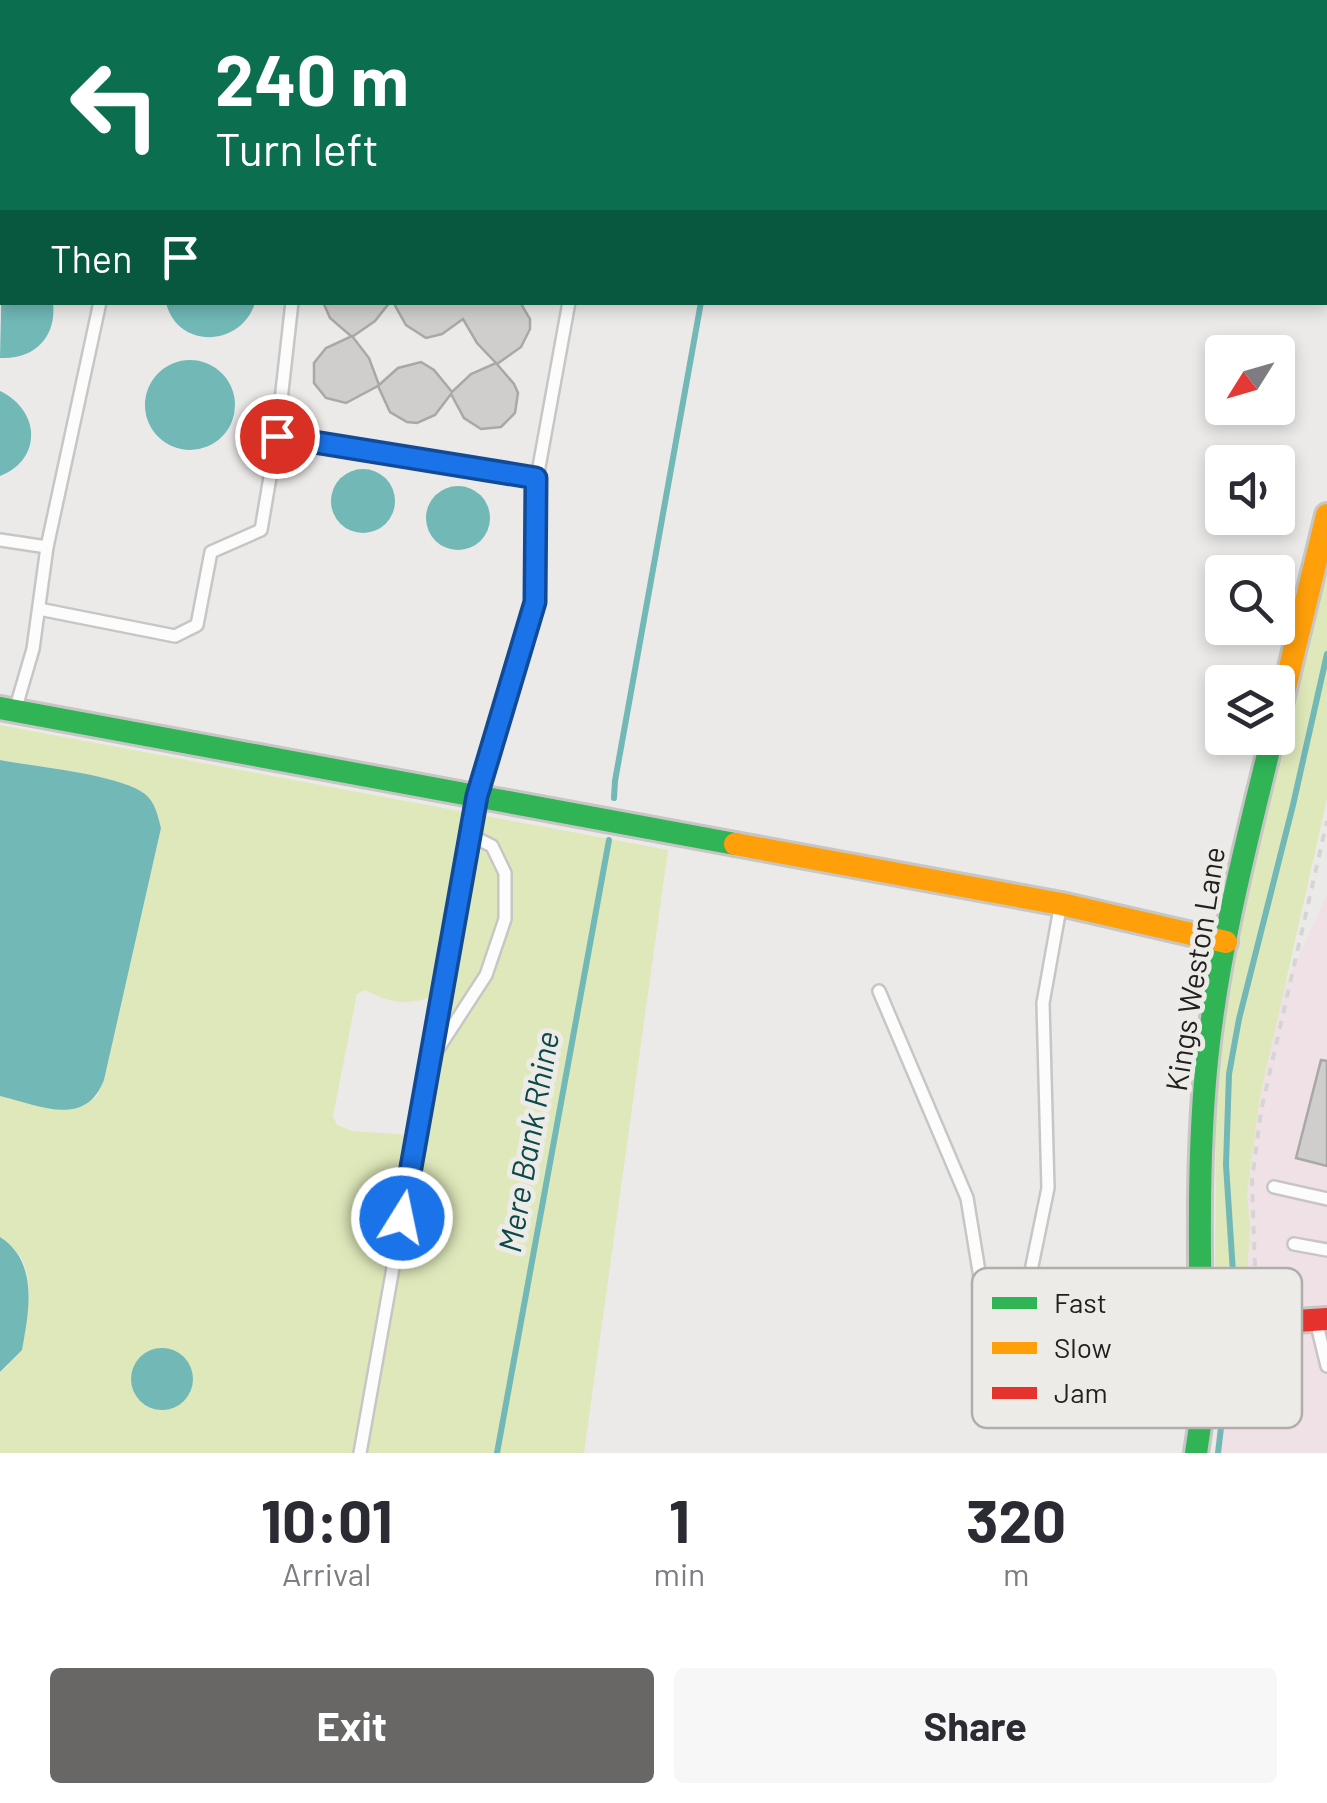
<!DOCTYPE html>
<html lang="en">
<head>
<meta charset="utf-8">
<style>
	:root { --surface:#fff; --page:#f7f7f7; --text:#2b2b33; --muted:#7c7c81; --accent:#696766 }
	body { margin:0; font-family:Barlow,sans-serif; background:var(--page); color:var(--text); height:100vh; display:flex; flex-direction:column; font-size:38px; white-space:nowrap }
	* { box-sizing:border-box; margin:0 }
	p { font-size:32px; color:var(--muted) }
	.icon { flex:none; width:55px; height:55px; fill:none; stroke:currentColor; stroke-width:2; stroke-linecap:round; stroke-linejoin:round }
	.map { position:relative; height:1453px; overflow:hidden }
	.drawer { display:flex; flex-direction:column; background:var(--surface); flex:1 }
	.drawer>* { flex:none }
	.banner { position:absolute; left:0px; top:0px; width:1328px; height:305px; box-shadow:0 5px 15px #0003; background:#0b6e4f; color:#fff; overflow:hidden }
	.needle { width:65px; rotate:233deg }
	.controls { position:absolute; left:1205px; top:335px; display:grid; gap:20px }
	.controls a { display:grid; place-items:center; width:90px; height:90px; border-radius:10px; background:var(--surface); box-shadow:0 5px 15px #0003; font-size:50px }
	.pin { position:absolute; display:grid; place-items:center; width:85px; height:85px; color:#fff; margin:-42px; border:5px solid #fff; border-radius:50%; box-shadow:0 2px 10px #0007 }
	.me { position:absolute; width:110px; margin:-55px; rotate:10deg; stroke-linejoin:round; filter:drop-shadow(0 0 8px #0008) }
	.turn { display:flex; align-items:center; gap:35px; height:210px; padding:0 50px; font-size:45px }
	.turn .icon { width:130px; height:130px; stroke-width:2.5 }
	.turn b { display:block; font-size:70px; line-height:85px }
	.then { display:flex; align-items:center; height:95px; padding:0 50px; background:#0003; gap:20px; font-size:38px }
	.eta { display:flex; justify-content:space-evenly; align-items:center; height:170px; text-align:center }
	.eta b { font-size:60px; font-weight:700; line-height:70px }
	.cta { display:flex; gap:20px; margin-top:auto; padding:20px 50px }
	.cta a { flex:1; height:115px; border-radius:10px; background:var(--accent); color:#fff; font-size:40px; font-weight:700; line-height:115px; text-align:center }
	.cta a+a { background:var(--page); color:var(--text) }
	.map>svg:first-child { display:block }
	.industrial { fill:#efe1e6 }
	.green { fill:#dfe8ba; fill-rule:evenodd }
	.water { fill:#71b8b7 }
	.lines { fill:none; stroke-linecap:round; stroke-linejoin:round }
	.stream { stroke:#71b8b7; stroke-width:6 }
	.building { fill:#d0cecc; stroke:#a9a8a7; stroke-width:2.5 }
	.lane-casing { stroke:#c7c6c4; stroke-width:16 }
	.fast-casing { stroke:#c7c6c4; stroke-width:28 }
	.slow-casing { stroke:#c7c6c4; stroke-width:28 }
	.jam-casing { stroke:#c7c6c4; stroke-width:28 }
	.path { stroke:#d5d5d4; stroke-width:4; stroke-dasharray:8 8; stroke-linecap:butt }
	.lane { stroke:#fcfcfc; stroke-width:11 }
	.fast { stroke:#30b455; stroke-width:22 }
	.slow { stroke:#ff9f0a; stroke-width:22 }
	.jam { stroke:#e5322d; stroke-width:22 }
	.route-casing { stroke:#114b97; stroke-width:25 }
	.route { stroke:#1a73e8; stroke-width:18 }
	.labels { text-anchor:middle; stroke-width:10; stroke-linejoin:round; paint-order:stroke }
	.street-label { font-size:30px; fill:#222120; stroke:#edebe7 }
	.water-label { font-size:32px; font-style:italic; fill:#0c4949; stroke:#edebe7 }
	.key { fill:#edebe7; stroke:#b0aeab; stroke-width:2.5 }
	.key-label { font-size:28px; fill:#222120 }
</style>
</head>
<body>
<div class="map">
<svg width="1327" height="1453" viewBox="0 0 1327 1453">
	<rect width="100%" height="100%" fill="#eceae8"/>
	<!-- industrial -->
	<polygon class="industrial" points="1327,894 1327,1453 1215,1453 1223,1269 1235,1096"/>
	<!-- green -->
	<g class="green">
		<polygon points="1327,569 1327,799 1260,1096 1247,1193 1250,1227 1247,1275 1235,1304 1225,1298 1215,1278 1216,1081 1233,956"/>
		<path d="M0,725L668,850L584,1453H0V1372L7,1367C24,1325 49,1268 0,1237V1096L70,1110L97,1097L104,1080L161,828C158,816 155,803 145,794C121,775 33,766 0,760ZM365,990C393,1004 405,1006 434,996L410,1135L352,1131L337,1125L333,1116L357,994Z"/>
	</g>
	<!-- water -->
	<g class="water">
		<path d="M2,266V302L53,303C57,337 34,360 0,358Z"/>
		<path d="M166,303V302L255,303C241,347 178,350 166,303Z"/>
		<circle cx="190" cy="405" r="45"/>
		<path d="M0,391C40,410 43,459 0,476Z"/>
		<circle cx="363" cy="501" r="32"/>
		<circle cx="458" cy="518" r="32"/>
		<path d="M0,760C32,766 122,775 145,794C155,802 158,816 161,828L104,1080C85,1129 39,1105 0,1096Z"/>
		<path d="M0,1237C39,1262 29,1311 22,1350L0,1372Z"/>
		<circle cx="162" cy="1379" r="31"/>
	</g>
	<g class="lines">
		<!-- stream -->
		<g class="stream">
			<polyline points="755,2 755,0"/>
			<polyline points="614,798 615,781 701,302"/>
			<polyline points="1234,1288 1226,1165 1229,1074 1239,1019 1293,805 1327,654"/>
			<polyline points="497,1453 609,840"/>
			<polyline points="1218,1453 1228,1369"/>
		</g>
	</g>
	<!-- building -->
	<g class="building">
		<polygon points="323,302 390,302 375,321 352,337 330,318"/>
		<polygon points="393,302 520,302 530,319 530,329 521,347 497,364 477,343 463,319 442,334 426,338 406,325"/>
		<polygon points="352,336 369,358 379,385 398,368 421,362 434,370 452,392 471,374 496,363 514,384 518,393 515,413 501,427 481,429 464,418 451,394 435,415 417,423 407,422 390,412 378,386 346,403 326,398 314,383 314,363 326,348"/>
		<polygon points="1321,1060 1327,1061 1327,1166 1296,1158"/>
	</g>
	<g class="lines">
		<!-- lane casing -->
		<g class="lane-casing">
			<g id="lane">
				<polyline points="215,0 225,2"/>
				<polyline points="166,2 166,0"/>
				<polyline points="625,2 626,0"/>
				<polyline points="277,436 537,478"/>
				<polyline points="0,540 47,547"/>
				<polyline points="39,609 175,636 197,625 211,552 261,530 277,436 292,302"/>
				<polyline points="16,707 33,649 47,547 100,302"/>
				<polyline points="879,991 967,1198 985,1308 1026,1295 1048,1188 1043,1003 1060,908"/>
				<polyline points="434,1055 486,975 505,919 505,873 492,846 470,835"/>
				<polyline points="1274,1187 1327,1199"/>
				<polyline points="1294,1244 1327,1250"/>
				<polyline points="1316,1321 1327,1366"/>
				<polyline points="360,1453 477,796 535,602 537,478 569,302"/>
			</g>
		</g>
		<!-- fast casing -->
		<g class="fast-casing">
			<g id="fast">
				<polyline points="0,708 735,844"/>
				<path d="M1196,1453L1201,1419C1202,1299 1195,1179 1207,1060C1218,951 1246,844 1272,738"/>
			</g>
		</g>
		<!-- slow casing -->
		<g class="slow-casing">
			<g id="slow">
				<polyline points="1278,717 1327,515"/>
				<polyline points="735,844 1061,904 1226,942"/>
			</g>
		</g>
		<!-- jam casing -->
		<g class="jam-casing">
			<polyline id="jam" points="1203,1327 1327,1319"/>
		</g>
		<!-- path -->
		<polyline class="path" points="1244,1296 1255,1268 1252,1180 1261,1111 1327,821"/>
		<!-- lane -->
		<use href="#lane" class="lane"/>
		<!-- fast -->
		<use href="#fast" class="fast"/>
		<!-- slow -->
		<use href="#slow" class="slow"/>
		<!-- jam -->
		<use href="#jam" class="jam"/>
	</g>
	<g class="lines">
		<!-- route casing -->
		<g class="route-casing">
			<polyline id="route" points="277,436 536,478 535,602 477,796 402,1218"/>
		</g>
		<!-- route -->
		<use href="#route" class="route"/>
	</g>
	<g class="labels">
		<!-- street labels -->
		<g class="street-label">
			<text transform="translate(1196 969) rotate(-81)" y="10">Kings Weston Lane</text>
		</g>
		<!-- water labels -->
		<g class="water-label">
			<text transform="translate(529 1142) rotate(-80)" y="11">Mere Bank Rhine</text>
		</g>
	</g>
	<!-- legend -->
	<rect x="972" y="1268" width="330" height="160" rx="15" class="key"/>
	<rect x="992" y="1297" width="45" height="12" fill="#30b455"/>
	<rect x="992" y="1342" width="45" height="12" fill="#ff9f0a"/>
	<rect x="992" y="1387" width="45" height="12" fill="#e5322d"/>
	<g class="key-label">
		<text x="1054" y="1313">Fast</text>
		<text x="1054" y="1358">Slow</text>
		<text x="1054" y="1403">Jam</text>
	</g>
</svg>
<div class="controls">
<a><svg class="needle" viewBox="-14 -14 28 28"><path d="M0-13l5 13h-10z" fill="#e53935"/><path d="M0 13l5-13h-10z" fill="#7c7c81"/></svg></a>
<a><svg class="icon" aria-label="sound" viewBox="0 0 24 24"><path d="M4 9h4l5-4v14l-5-4H4zM17 9q2 3 0 6"/></svg></a>
<a><svg class="icon" aria-label="search" viewBox="0 0 24 24"><circle cx="10" cy="10" r="6"/><path d="M15 15l6 6"/></svg></a>
<a><svg class="icon" aria-label="layers" viewBox="0 0 24 24"><path d="M12 4l9 5-9 5-9-5zM3 14l9 5 9-5"/></svg></a>
</div>
<div class="pin" style="left:277px;top:436px;background:#d93025"><svg class="icon" aria-label="arrive" viewBox="0 0 24 24"><path d="M6 21V4h12l-3 4 3 4H6"/></svg></div>
<svg class="me" style="left:402px;top:1218px" viewBox="-20 -20 40 40"><circle r="17" fill="#1a73e8" stroke="#fff" stroke-width="3"/><path d="M0-11L8 9 0 5-8 9z" fill="#fff"/></svg>
<div class="banner">
<div class="turn"><svg class="icon" aria-label="left" viewBox="0 0 24 24"><path d="M17 20v-9H6M10 6l-5 5 5 5"/></svg><div><b>240 m</b>Turn left</div></div>
<div class="then">Then<svg class="icon" aria-label="arrive" viewBox="0 0 24 24"><path d="M6 21V4h12l-3 4 3 4H6"/></svg></div>
</div>
</div>
<section class="drawer">
<div class="eta">
<div><b>10:01</b><p>Arrival</p></div>
<div><b>1</b><p>min</p></div>
<div><b>320</b><p>m</p></div>
</div>
<div class="cta"><a>Exit</a><a>Share</a></div>
</section>
</body>
</html>
